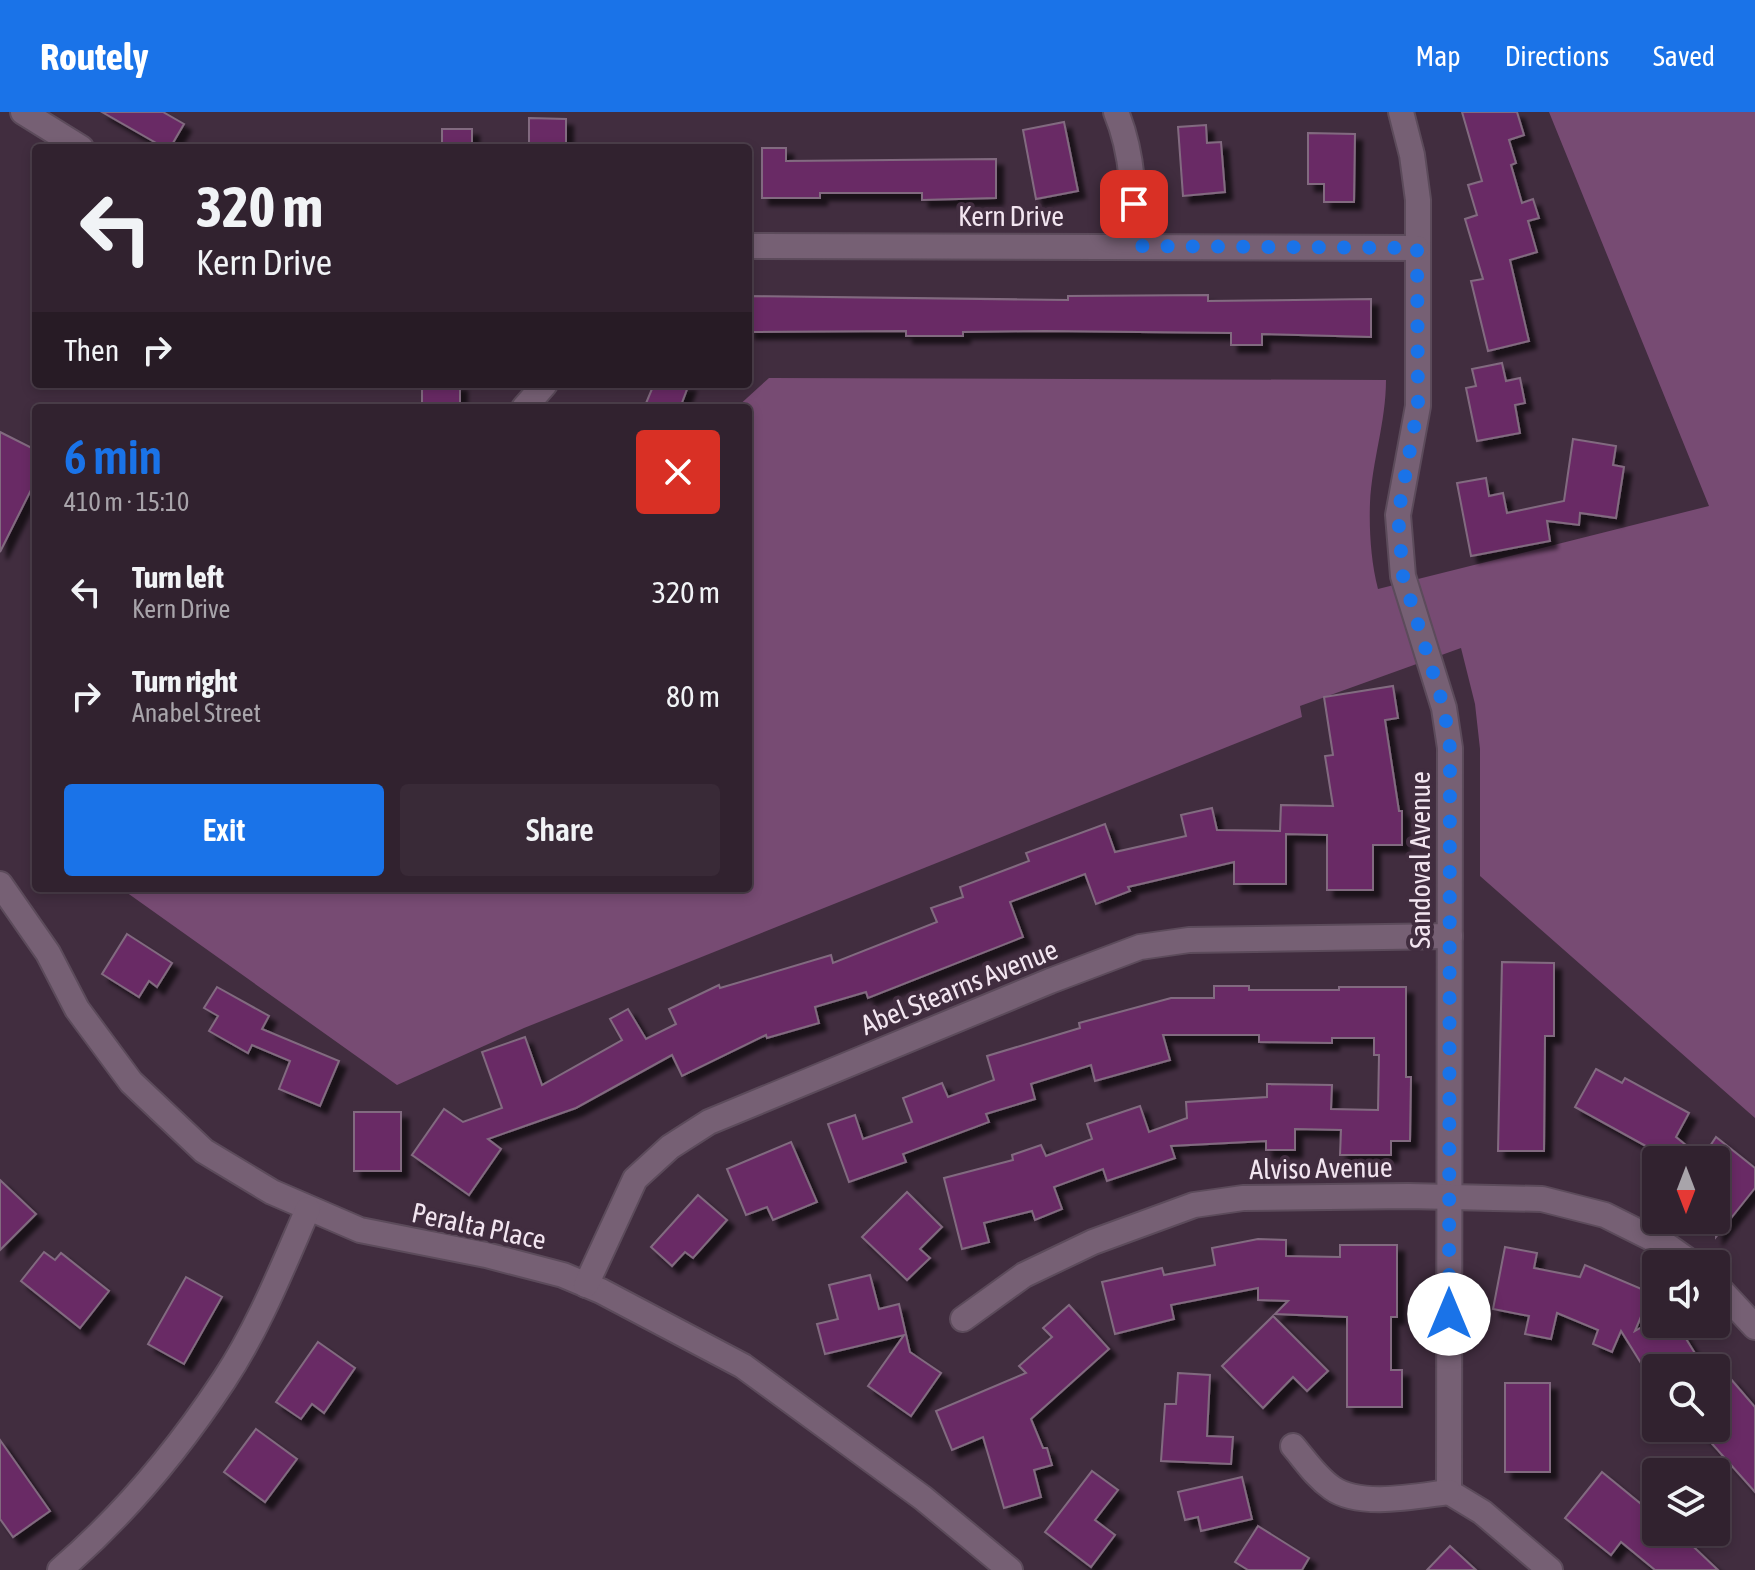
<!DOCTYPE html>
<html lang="en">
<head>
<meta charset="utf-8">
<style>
	:root { --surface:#31222f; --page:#392a37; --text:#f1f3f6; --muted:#a8a4aa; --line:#4c3f4b; --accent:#1a73e8 }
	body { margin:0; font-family:"Asap Condensed",sans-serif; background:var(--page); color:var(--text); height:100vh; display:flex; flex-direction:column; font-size:30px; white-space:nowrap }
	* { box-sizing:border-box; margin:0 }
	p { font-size:26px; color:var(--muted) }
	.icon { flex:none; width:44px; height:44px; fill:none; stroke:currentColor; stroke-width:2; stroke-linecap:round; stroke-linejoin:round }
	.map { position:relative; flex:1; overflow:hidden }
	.details { position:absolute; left:32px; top:292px; width:720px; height:488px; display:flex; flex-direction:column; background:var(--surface); border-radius:8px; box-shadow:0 4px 12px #0003,0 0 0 2px var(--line) }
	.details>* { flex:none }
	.hud { position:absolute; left:32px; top:32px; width:720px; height:244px; border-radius:8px; box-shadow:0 4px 12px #0003,0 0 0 2px var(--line); background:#31222f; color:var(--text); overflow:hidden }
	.needle { width:52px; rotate:180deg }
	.tools { position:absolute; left:1642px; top:1034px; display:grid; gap:16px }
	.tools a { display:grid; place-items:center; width:88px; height:88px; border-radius:8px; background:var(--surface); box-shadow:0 4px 12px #0003,0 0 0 2px var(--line); font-size:40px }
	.pin { position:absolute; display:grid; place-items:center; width:68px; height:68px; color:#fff; margin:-34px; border-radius:16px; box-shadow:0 4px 12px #0006 }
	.me { position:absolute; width:88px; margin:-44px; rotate:0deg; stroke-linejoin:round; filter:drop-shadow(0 0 6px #0008) }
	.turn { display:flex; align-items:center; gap:28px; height:168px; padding:0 32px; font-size:36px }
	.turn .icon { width:104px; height:104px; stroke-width:2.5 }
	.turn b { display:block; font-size:56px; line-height:68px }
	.then { display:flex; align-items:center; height:76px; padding:0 32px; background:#0003; gap:16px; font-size:30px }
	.round { display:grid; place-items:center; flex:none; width:84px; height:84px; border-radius:8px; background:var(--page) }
	.head { display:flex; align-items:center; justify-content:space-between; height:136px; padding:0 32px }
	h1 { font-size:48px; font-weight:600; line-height:60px; color:var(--accent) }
	.cta { display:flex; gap:16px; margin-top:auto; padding:16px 32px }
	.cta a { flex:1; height:92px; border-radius:8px; background:var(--accent); color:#fff; font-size:32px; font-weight:600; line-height:92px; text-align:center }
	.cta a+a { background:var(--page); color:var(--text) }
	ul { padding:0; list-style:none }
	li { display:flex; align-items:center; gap:24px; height:104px; padding:0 32px }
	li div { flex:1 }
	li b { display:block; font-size:30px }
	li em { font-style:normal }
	header { display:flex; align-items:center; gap:48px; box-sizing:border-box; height:112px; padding:0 40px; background:var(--accent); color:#fff }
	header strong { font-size:38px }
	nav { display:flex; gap:44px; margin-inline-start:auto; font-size:28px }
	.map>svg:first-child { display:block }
	.green { fill:#774b73 }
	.building { fill:#692c65; stroke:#826b80; stroke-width:2; filter:url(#shadow) }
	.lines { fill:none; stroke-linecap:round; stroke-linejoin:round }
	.minor-casing { stroke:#5c4b5b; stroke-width:28 }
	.minor { stroke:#766074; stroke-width:24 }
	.route { stroke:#1a73e8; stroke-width:14; stroke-dasharray:0 25.2 }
	.labels { text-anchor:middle; stroke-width:8; stroke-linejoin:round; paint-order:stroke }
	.street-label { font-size:28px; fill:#f2e5f0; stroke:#412d3f }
</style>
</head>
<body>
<header>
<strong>Routely</strong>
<nav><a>Map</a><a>Directions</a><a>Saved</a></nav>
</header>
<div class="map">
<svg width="1755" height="1458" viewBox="0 0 1755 1458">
	<defs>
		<filter id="shadow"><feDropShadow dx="7" dy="7" stdDeviation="2" flood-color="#0009"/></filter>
	</defs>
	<rect width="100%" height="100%" fill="#412d3f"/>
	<!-- green -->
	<path class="green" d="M1549,0H1755V1006L1480,764V637L1475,592L1461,536L1300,594L1302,605L524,916L397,973L126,780L131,776H748V296H736L769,266L1386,268C1386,310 1372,349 1370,391C1369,419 1371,450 1378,477L1709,394Z"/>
	<!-- building -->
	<g class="building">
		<polygon points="102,0 163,0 184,12 170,36 165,36"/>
		<polygon points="1462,0 1517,0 1524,23 1509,28 1516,51 1511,53 1522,91 1533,87 1539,106 1528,109 1537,140 1510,148 1529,229 1488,239 1471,169 1483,167 1465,107 1477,103 1468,73 1482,69"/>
		<polygon points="529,6 566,7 566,36 529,36"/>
		<polygon points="1064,10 1078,79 1036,87 1023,18"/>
		<polygon points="1206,13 1207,31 1221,30 1225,80 1183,84 1178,15"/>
		<rect x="442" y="17" width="30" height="19"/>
		<polygon points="1308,21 1355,22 1354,90 1324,90 1324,72 1308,72"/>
		<polygon points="762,36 786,36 786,49 996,47 996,86 922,88 922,81 820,81 820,86 762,86"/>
		<polygon points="1208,183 1208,189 1371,187 1371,225 1262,222 1262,233 1231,233 1231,221 1045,219 963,220 963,224 906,224 906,219 748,220 748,184 1068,188 1068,184"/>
		<polygon points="1502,251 1506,269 1520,266 1525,291 1515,293 1520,321 1477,329 1466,276 1476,274 1472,257"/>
		<rect x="422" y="272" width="38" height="24"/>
		<polygon points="654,272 689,272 680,296 644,296"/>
		<polygon points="0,320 36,338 36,368 0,440"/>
		<polygon points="1573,327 1616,334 1613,353 1624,355 1616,406 1580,401 1579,413 1547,409 1550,429 1471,444 1457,371 1486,366 1489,384 1503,381 1507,401 1564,389"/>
		<polygon points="1393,574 1398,606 1385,608 1399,699 1402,699 1402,733 1373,733 1373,778 1327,778 1327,723 1286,722 1286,772 1234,772 1234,750 1128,775 1130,779 1096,792 1085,762 1010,790 1023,825 868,886 866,880 815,895 819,911 767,926 766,923 682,964 672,943 576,996 488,1027 501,1037 469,1083 412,1043 444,997 463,1010 502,996 482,940 525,925 542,973 622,928 610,907 628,897 646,927 676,912 669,897 719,873 720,876 831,843 833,851 937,810 931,796 963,785 960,775 1029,749 1026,741 1105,712 1115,740 1186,724 1181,703 1212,696 1217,718 1280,719 1281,693 1333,694 1325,644 1333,643 1324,585"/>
		<polygon points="127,822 172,851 157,875 149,869 139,885 102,862"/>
		<polygon points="1502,850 1554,851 1554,924 1545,924 1544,1039 1498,1039"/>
		<polygon points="1214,874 1249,874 1249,878 1339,878 1339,875 1406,875 1406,965 1411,965 1410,1029 1391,1029 1391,1043 1340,1043 1341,1018 1295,1017 1295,1038 1266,1038 1266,1029 1171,1034 1175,1046 1107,1069 1103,1057 1054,1075 1062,1097 1035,1108 1032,1099 984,1111 989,1130 962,1137 944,1066 1013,1048 1012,1043 1041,1033 1046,1044 1092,1027 1087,1012 1140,994 1149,1020 1187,1006 1186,990 1267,985 1267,972 1332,973 1331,997 1378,998 1379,943 1374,943 1374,926 1332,926 1332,931 1259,930 1259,923 1163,923 1170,948 1095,969 1091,953 1031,972 1035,987 986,1002 989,1010 903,1042 906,1050 849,1070 828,1012 855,1003 863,1027 912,1010 903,986 942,971 948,985 994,968 987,944 1080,916 1079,911 1171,886 1214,886"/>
		<polygon points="217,875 269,904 262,917 339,949 320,994 279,977 290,949 252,933 248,941 209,919 218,904 204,896"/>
		<polygon points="1596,957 1622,971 1625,966 1689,1001 1676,1025 1702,1046 1716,1025 1755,1056 1755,1076 1716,1125 1716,1048 1671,1048 1575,995"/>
		<rect x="354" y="1000" width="47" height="59"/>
		<polygon points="791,1030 817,1090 773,1108 767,1095 746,1103 727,1057"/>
		<polygon points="0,1068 36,1102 0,1138"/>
		<polygon points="907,1080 942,1115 920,1137 930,1146 907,1168 862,1125"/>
		<polygon points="698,1083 727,1108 693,1146 685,1140 672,1154 651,1135"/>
		<polygon points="1258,1127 1286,1128 1286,1144 1340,1145 1340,1133 1397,1133 1397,1205 1391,1205 1391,1258 1402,1258 1402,1295 1347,1295 1347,1205 1275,1202 1288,1189 1258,1188 1258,1176 1171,1193 1174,1207 1115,1222 1102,1170 1162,1156 1164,1163 1215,1153 1212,1136"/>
		<polygon points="1505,1135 1537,1141 1534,1156 1580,1165 1585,1153 1651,1181 1635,1219 1647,1212 1677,1212 1704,1256 1644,1256 1621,1219 1612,1240 1593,1232 1598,1218 1557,1201 1551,1227 1525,1222 1529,1204 1493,1197"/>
		<polygon points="44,1140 55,1148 61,1141 109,1179 80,1216 21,1169"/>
		<polygon points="870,1163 879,1197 899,1192 910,1240 941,1261 911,1304 868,1274 904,1223 825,1242 817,1212 838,1207 829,1173"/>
		<polygon points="186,1165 222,1185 184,1252 148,1232"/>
		<polygon points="1069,1193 1109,1237 1031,1307 1043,1336 1047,1336 1052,1353 1034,1358 1041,1385 1004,1396 983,1325 952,1338 936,1299 1026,1261 1019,1254 1052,1225 1043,1216"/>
		<polygon points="1273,1204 1328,1259 1307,1279 1293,1265 1263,1296 1222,1254"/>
		<polygon points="318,1230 355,1256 324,1301 312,1292 301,1307 276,1290"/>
		<polygon points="1178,1261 1210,1263 1207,1324 1233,1325 1231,1352 1161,1349 1165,1292 1176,1292"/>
		<polygon points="1730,1266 1755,1295 1755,1380 1698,1316 1716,1316 1716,1278"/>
		<rect x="1505" y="1271" width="45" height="89"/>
		<polygon points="256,1317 297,1347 265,1390 224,1360"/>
		<polygon points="0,1328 50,1399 13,1425 0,1407"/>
		<polygon points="1092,1359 1118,1378 1095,1408 1115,1423 1091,1455 1045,1420"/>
		<polygon points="1602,1360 1640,1391 1656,1372 1656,1420 1678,1420 1718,1458 1655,1458 1621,1430 1611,1443 1565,1406"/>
		<polygon points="1242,1365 1252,1407 1201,1419 1198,1405 1185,1408 1178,1380"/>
		<polygon points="1258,1414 1309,1446 1302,1458 1248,1458 1235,1450"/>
		<polygon points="1450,1434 1476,1458 1427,1458"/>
	</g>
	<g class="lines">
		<!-- minor casing -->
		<g class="minor-casing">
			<g id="minor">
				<polyline points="23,0 81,36"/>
				<path d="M1116,0C1134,43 1134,89 1134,134"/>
				<polyline points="1401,0 1412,43 1418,88 1418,294 1398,403 1403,464 1444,596 1450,636 1449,1380 1482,1400 1550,1458"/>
				<polyline points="748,134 1417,136"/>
				<polyline points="524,296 545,272"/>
				<polyline points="0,772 48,841 77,897 131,970 204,1039 272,1080 360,1118 486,1143 563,1163 601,1179 743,1254 923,1386 1010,1458"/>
				<polyline points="586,1173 635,1067 670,1035 709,1010 1050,869 1140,835 1189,828 1450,824"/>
				<polyline points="1716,1173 1755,1215"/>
				<polyline points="963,1207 1024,1163 1093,1130 1194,1093 1243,1086 1408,1084 1542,1087 1605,1103 1669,1135 1693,1152"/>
				<path d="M1293,1334C1305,1348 1316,1365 1332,1376C1360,1396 1417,1384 1449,1380"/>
				<path d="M60,1458C124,1403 178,1338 224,1268C259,1215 283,1154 308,1097"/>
			</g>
		</g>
		<!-- minor -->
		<use href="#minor" class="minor"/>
	</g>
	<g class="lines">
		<!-- route -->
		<polyline class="route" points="1134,92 1134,134 1417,136 1418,294 1398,403 1403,464 1444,596 1450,636 1449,1202"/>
	</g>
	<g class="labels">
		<!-- street labels -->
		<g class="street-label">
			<text x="1011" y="114">Kern Drive</text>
			<text transform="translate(1420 748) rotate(-90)" y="10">Sandoval Avenue</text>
			<text transform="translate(959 875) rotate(-22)" y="10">Abel Stearns Avenue</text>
			<text transform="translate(1321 1056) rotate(-1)" y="10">Alviso Avenue</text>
			<text transform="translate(479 1114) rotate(12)" y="10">Peralta Place</text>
		</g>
	</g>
</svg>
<div class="tools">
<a><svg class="needle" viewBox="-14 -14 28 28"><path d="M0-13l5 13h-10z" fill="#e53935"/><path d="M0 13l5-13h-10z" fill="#a8a4aa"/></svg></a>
<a><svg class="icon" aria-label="sound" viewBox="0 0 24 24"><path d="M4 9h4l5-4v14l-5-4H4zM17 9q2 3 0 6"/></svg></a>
<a><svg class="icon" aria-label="search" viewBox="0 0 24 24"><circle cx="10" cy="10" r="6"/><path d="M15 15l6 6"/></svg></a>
<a><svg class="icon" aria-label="layers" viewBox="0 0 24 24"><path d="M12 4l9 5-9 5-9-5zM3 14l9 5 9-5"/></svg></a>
</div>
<div class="pin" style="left:1134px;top:92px;background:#d93025"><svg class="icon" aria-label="arrive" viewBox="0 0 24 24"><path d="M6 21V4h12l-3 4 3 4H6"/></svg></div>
<svg class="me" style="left:1449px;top:1202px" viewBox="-20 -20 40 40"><circle r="19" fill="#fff"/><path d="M0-13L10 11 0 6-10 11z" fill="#1a73e8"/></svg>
<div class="hud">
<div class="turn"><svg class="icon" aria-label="left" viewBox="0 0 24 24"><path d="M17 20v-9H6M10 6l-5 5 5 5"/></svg><div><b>320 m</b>Kern Drive</div></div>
<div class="then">Then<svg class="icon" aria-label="right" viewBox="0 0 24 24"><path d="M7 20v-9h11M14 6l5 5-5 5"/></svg></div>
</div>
<section class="details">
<div class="head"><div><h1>6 min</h1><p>410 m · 15:10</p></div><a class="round" style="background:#d93025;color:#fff"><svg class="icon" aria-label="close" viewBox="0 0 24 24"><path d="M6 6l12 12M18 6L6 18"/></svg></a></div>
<ul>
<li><svg class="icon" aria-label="left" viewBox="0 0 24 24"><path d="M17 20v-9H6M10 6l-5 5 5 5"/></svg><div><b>Turn left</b><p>Kern Drive</p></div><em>320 m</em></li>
<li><svg class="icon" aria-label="right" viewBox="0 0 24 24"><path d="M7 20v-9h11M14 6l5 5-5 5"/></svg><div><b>Turn right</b><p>Anabel Street</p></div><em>80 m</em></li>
</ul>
<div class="cta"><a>Exit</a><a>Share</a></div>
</section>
</div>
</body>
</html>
